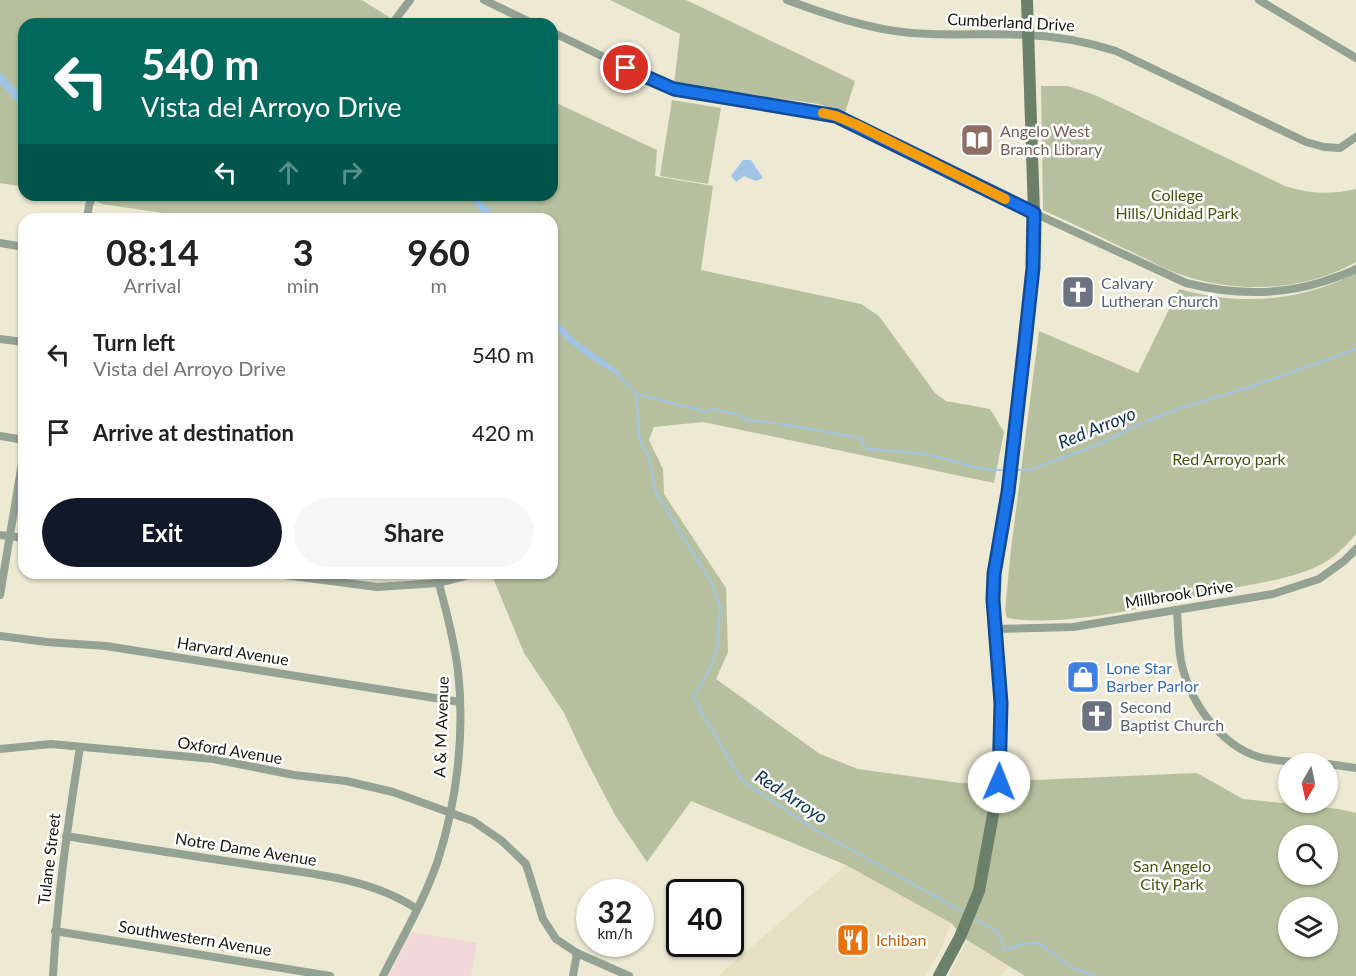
<!DOCTYPE html>
<html lang="en">
<head>
<meta charset="utf-8">
<style>
	:root { --surface:#fff; --page:#f6f6f6; --text:#222; --muted:#767676; --accent:#111827 }
	body { margin:0; font-family:Lato,sans-serif; background:var(--page); color:var(--text); height:100vh; display:flex; flex-direction:column; font-size:22px; white-space:nowrap }
	* { box-sizing:border-box; margin:0 }
	p { font-size:20px; color:var(--muted) }
	.icon { flex:none; width:33px; height:33px; fill:none; stroke:currentColor; stroke-width:2; stroke-linecap:round; stroke-linejoin:round }
	.map { position:relative; flex:1; overflow:hidden }
	.panel { position:absolute; left:18px; top:213px; width:540px; height:366px; display:flex; flex-direction:column; background:var(--surface); border-radius:18px; box-shadow:0 2px 4px #0004 }
	.panel>* { flex:none }
	.top-card { position:absolute; left:18px; top:18px; width:540px; height:183px; border-radius:18px; box-shadow:0 2px 4px #0004; background:#00695c; color:#fff; overflow:hidden }
	.needle { width:39px; rotate:189deg }
	.controls { position:absolute; left:1278px; top:753px; display:grid; gap:12px }
	.controls a { display:grid; place-items:center; width:60px; height:60px; border-radius:50%; background:var(--surface); box-shadow:0 2px 4px #0004; font-size:30px }
	.speed { position:absolute; left:576px; top:879px; display:flex; gap:12px; font-size:30px; font-weight:700; text-align:center }
	.speed>* { display:grid; place-content:center; width:78px; height:78px; border-radius:50%; background:var(--surface); box-shadow:0 2px 4px #0004; line-height:1 }
	.speed small { font-size:15px; font-weight:400 }
	.speed .limit { border:3px solid #111; border-radius:9px; background:#fff; color:#111 }
	.pin { position:absolute; display:grid; place-items:center; width:51px; height:51px; color:#fff; margin:-26px; border:3px solid #fff; border-radius:50%; box-shadow:0 2px 6px #0007 }
	.me { position:absolute; width:66px; margin:-33px; rotate:1deg; stroke-linejoin:round; filter:drop-shadow(0 0 4px #0008) }
	.turn { display:flex; align-items:center; gap:21px; height:126px; padding:0 24px; font-size:27px }
	.turn .icon { width:78px; height:78px; stroke-width:2.5 }
	.turn b { display:block; font-size:42px; line-height:51px }
	.lanes { display:flex; align-items:center; height:57px; padding:0 24px; background:#0003; justify-content:center; gap:30px; direction:ltr }
	.lanes .off { opacity:.35 }
	.eta { display:flex; justify-content:space-evenly; align-items:center; height:102px; text-align:center }
	.eta b { font-size:36px; font-weight:700; line-height:42px }
	.cta { display:flex; gap:12px; margin-top:auto; padding:12px 24px }
	.cta a { flex:1; height:69px; border-radius:36px; background:var(--accent); color:#fff; font-size:24px; font-weight:700; line-height:69px; text-align:center }
	.cta a+a { background:var(--page); color:var(--text) }
	ul { padding:0; list-style:none }
	li { display:flex; align-items:center; gap:18px; height:78px; padding:0 24px }
	li div { flex:1 }
	li b { display:block; font-size:22px }
	li em { font-style:normal }
	.map>svg:first-child { display:block }
	.built { fill:#e6dfc1 }
	.education { fill:#f2d7d8 }
	.green { fill:#b7c09e; fill-rule:evenodd }
	.water { fill:#a0c3e6 }
	.lines { fill:none; stroke-linecap:round; stroke-linejoin:round }
	.stream { stroke:#a0c3e6; stroke-width:2 }
	.street { stroke:#93a292; stroke-width:8 }
	.secondary { stroke:#6a8069; stroke-width:12 }
	.route-casing { stroke:#114b97; stroke-width:15 }
	.route { stroke:#1a73e8; stroke-width:10 }
	.slow { stroke:#f59e0b; stroke-width:10 }
	.labels { text-anchor:middle; stroke-width:5; stroke-linejoin:round; paint-order:stroke }
	.street-label { font-size:16px; fill:#16150d; stroke:#fff }
	.education-label { font-size:16px; fill:#785e54; stroke:#fff; text-anchor:start }
	.park-label { font-size:16px; fill:#495610; stroke:#fff }
	.worship-label { font-size:16px; fill:#5b616d; stroke:#fff; text-anchor:start }
	.shop-label { font-size:16px; fill:#366cbe; stroke:#fff; text-anchor:start }
	.food-label { font-size:16px; fill:#c56008; stroke:#fff; text-anchor:start }
	.water-label { font-size:18px; font-style:italic; fill:#083152; stroke:#fff }
</style>
</head>
<body>
<div class="map">
<svg width="1356" height="976" viewBox="0 0 1356 976">
	<rect width="100%" height="100%" fill="#eee9d3"/>
	<!-- built -->
	<g class="built">
		<polygon points="846,865 951,923 940,951 925,976 718,976"/>
		<polygon points="967,940 1008,966 1001,976 949,976"/>
	</g>
	<!-- education -->
	<polygon class="education" points="411,932 477,943 471,976 389,976"/>
	<!-- green -->
	<g class="green">
		<polygon points="0,0 362,0 389,17 394,24 24,24 24,187 0,183"/>
		<polygon points="610,0 686,0 855,81 845,113 819,104 674,84 680,34"/>
		<path d="M1041,86H1068L1095,95L1285,186C1312,194 1328,195 1356,189V262C1303,292 1237,294 1179,274C1164,269 1149,260 1134,253C1104,239 1074,224 1043,210Z"/>
		<polygon points="672,100 721,108 708,184 660,176"/>
		<path d="M552,101L657,150L655,176L713,186L701,270L861,304L879,316L935,393L946,401L990,409L1004,432L994,483L703,422L654,427L649,440L663,469L664,494L726,588L728,652L716,679L820,754L858,769L960,783L1197,773L1243,799L1339,809L1356,813V976H1025L967,940L951,923L846,865L691,801L647,862L615,815L584,756L564,713L524,653L491,573H552V219H203L102,204L86,196L77,195H552ZM1288,836H1328V874H1288ZM1288,908H1328V946H1288Z"/>
		<path d="M1356,273V534C1345,547 1333,559 1318,566C1291,579 1258,583 1229,589C1166,602 1069,629 1007,618L1005,610L1011,549L1039,331L1138,373L1179,289C1239,306 1300,302 1356,273Z"/>
	</g>
	<!-- water -->
	<g class="water">
		<polygon points="0,72 24,98 24,110 0,84"/>
		<polygon points="743,160 751,160 763,178 756,181 744,176 736,182 731,176"/>
		<polygon points="466,195 476,195 498,219 487,219"/>
		<path d="M552,317L577,341L616,369L622,377C595,364 573,347 552,326Z"/>
	</g>
	<g class="lines">
		<!-- stream -->
		<g class="stream">
			<path d="M618,375L636,394L707,412L712,409L736,414L748,420L782,424L861,438L863,445L867,449C891,451 917,451 941,458C963,464 981,471 1005,470"/>
			<polyline points="636,395 640,441 649,458 656,493 711,582 720,605 718,646 711,667 694,696 701,712 742,781 819,832 965,913"/>
			<polyline points="1016,470 1029,470 1094,446 1147,421 1180,408 1250,387 1356,349"/>
			<polyline points="972,917 998,932 1005,950 1021,944 1038,943 1073,968 1095,976"/>
		</g>
		<!-- street -->
		<g class="street">
			<polyline points="484,0 534,24"/>
			<path d="M787,0C828,15 868,29 911,33C949,36 988,33 1026,35C1057,36 1087,42 1116,51L1306,142L1324,147L1340,148L1356,137"/>
			<polyline points="1259,0 1356,58"/>
			<polyline points="392,24 410,0"/>
			<path d="M552,32L662,85L674,89L835,116L1034,213L1186,283C1233,295 1279,296 1325,281C1336,277 1347,274 1356,269"/>
			<polyline points="87,219 89,205 93,195"/>
			<polyline points="0,243 24,247"/>
			<polyline points="0,339 24,342"/>
			<polyline points="0,436 24,440"/>
			<polyline points="0,535 24,538"/>
			<polyline points="269,573 377,587 439,583 477,573"/>
			<polyline points="0,595 24,451"/>
			<path d="M1177,610C1178,627 1178,644 1181,661C1189,700 1219,745 1259,757C1277,762 1303,762 1323,764"/>
			<polyline points="994,629 1073,627 1273,594 1319,579 1344,561 1356,549"/>
			<polyline points="0,636 47,642 106,646 460,702"/>
			<polyline points="0,749 51,744 213,759 294,775 346,781 393,792 473,821 502,841 526,864 543,919 556,939 577,953 629,976"/>
			<polyline points="1328,764 1356,768"/>
			<path d="M66,836C126,846 186,855 246,864C303,873 368,876 417,909"/>
			<polyline points="55,931 330,976"/>
			<path d="M53,976C57,899 68,823 80,747"/>
			<path d="M383,976C402,938 424,901 438,860C457,801 465,733 458,671C454,638 445,605 436,573"/>
			<polyline points="573,976 577,953"/>
		</g>
		<!-- secondary -->
		<polyline class="secondary" points="939,976 960,937 979,891 999,782 1001,703 994,629 994,574 1008,492 1033,268 1034,213 1027,0"/>
	</g>
	<g class="lines">
		<!-- route casing -->
		<g class="route-casing">
			<polyline id="route" points="626,68 674,89 836,116 1034,213 1033,268 1025,342 1008,492 994,574 993,600 1001,703 999,782"/>
		</g>
		<!-- route -->
		<use href="#route" class="route"/>
		<!-- slow -->
		<polyline class="slow" points="823,113 836,116 857,125 1005,199"/>
	</g>
	<!-- icons -->
	<defs>
		<g id="library-square" transform="scale(1.725)"><rect x="-9" y="-9" width="18" height="18" rx="4" fill="#8d6e63" stroke="#fff"/><path d="M-6-4Q-3-5.5-.7-3.5V5Q-3 3-6 4ZM6-4Q3-5.5 .7-3.5V5Q3 3 6 4Z" fill="#fff"/></g>
		<g id="church-square" transform="scale(1.725)"><rect x="-9" y="-9" width="18" height="18" rx="4" fill="#6b7280" stroke="#fff"/><path d="M-1.2-6h2.4v3.5h3.3v2.4h-3.3V6h-2.4V-.1h-3.3v-2.4h3.3Z" fill="#fff"/></g>
		<g id="shop-square" transform="scale(1.725)"><rect x="-9" y="-9" width="18" height="18" rx="4" fill="#3f7fe0" stroke="#fff"/><path d="M-5-2.5h2.3a2.7 3.5 0 0 1 5.4 0H5L5.5 6h-11ZM-1.5-2.5h3a1.5 2.3 0 0 0-3 0Z" fill="#fff"/></g>
		<g id="restaurant-square" transform="scale(1.725)"><rect x="-9" y="-9" width="18" height="18" rx="4" fill="#e8710a" stroke="#fff"/><path d="M-5-6h1v4h1v-4h1v4h1v-4h1v5L-1.5 .5V6h-2V.5L-5-1ZM5-6V6H3V1.5H1.5Q1.5-4 5-6Z" fill="#fff"/></g>
	</defs>
	<g fill-rule="evenodd">
		<use href="#library-square" x="977" y="140"/>
		<use href="#church-square" x="1078" y="292"/>
		<use href="#shop-square" x="1083" y="677"/>
		<use href="#church-square" x="1097" y="716"/>
		<use href="#restaurant-square" x="853" y="940"/>
	</g>
	<g class="labels">
		<!-- street labels -->
		<g class="street-label">
			<text transform="translate(1011 22) rotate(3)" y="6">Cumberland Drive</text>
			<text transform="translate(1179 594) rotate(-9)" y="6">Millbrook Drive</text>
			<text transform="translate(233 651) rotate(9)" y="6">Harvard Avenue</text>
			<text transform="translate(441 727) rotate(-88)" y="6">A &amp; M Avenue</text>
			<text transform="translate(230 750) rotate(9)" y="6">Oxford Avenue</text>
			<text transform="translate(246 849) rotate(9)" y="6">Notre Dame Avenue</text>
			<text transform="translate(49 859) rotate(-83)" y="6">Tulane Street</text>
			<text transform="translate(195 938) rotate(9)" y="6">Southwestern Avenue</text>
		</g>
		<!-- education labels -->
		<g class="education-label">
			<text x="1000" y="137">Angelo West<tspan x="1000" dy="18">Branch Library</tspan></text>
		</g>
		<!-- park labels -->
		<g class="park-label">
			<text x="1177" y="201">College<tspan x="1177" dy="18">Hills/Unidad Park</tspan></text>
			<text x="1229" y="465">Red Arroyo park</text>
			<text x="1172" y="872">San Angelo<tspan x="1172" dy="18">City Park</tspan></text>
		</g>
		<!-- worship labels -->
		<g class="worship-label">
			<text x="1101" y="289">Calvary<tspan x="1101" dy="18">Lutheran Church</tspan></text>
			<text x="1120" y="713">Second<tspan x="1120" dy="18">Baptist Church</tspan></text>
		</g>
		<!-- shop labels -->
		<g class="shop-label">
			<text x="1106" y="674">Lone Star<tspan x="1106" dy="18">Barber Parlor</tspan></text>
		</g>
		<!-- food labels -->
		<g class="food-label">
			<text x="876" y="946">Ichiban</text>
		</g>
		<!-- water labels -->
		<g class="water-label">
			<text transform="translate(1097 428) rotate(-22)" y="6">Red Arroyo</text>
			<text transform="translate(791 797) rotate(33)" y="6">Red Arroyo</text>
		</g>
	</g>
</svg>
<div class="controls">
<a><svg class="needle" viewBox="-14 -14 28 28"><path d="M0-13l5 13h-10z" fill="#e53935"/><path d="M0 13l5-13h-10z" fill="#767676"/></svg></a>
<a><svg class="icon" aria-label="search" viewBox="0 0 24 24"><circle cx="10" cy="10" r="6"/><path d="M15 15l6 6"/></svg></a>
<a><svg class="icon" aria-label="layers" viewBox="0 0 24 24"><path d="M12 4l9 5-9 5-9-5zM3 14l9 5 9-5"/></svg></a>
</div>
<div class="speed"><div>32<small>km/h</small></div><div class="limit">40</div></div>
<div class="pin" style="left:626px;top:68px;background:#d93025"><svg class="icon" aria-label="arrive" viewBox="0 0 24 24"><path d="M6 21V4h12l-3 4 3 4H6"/></svg></div>
<svg class="me" style="left:999px;top:782px" viewBox="-20 -20 40 40"><circle r="19" fill="#fff"/><path d="M0-13L10 11 0 6-10 11z" fill="#1a73e8"/></svg>
<div class="top-card">
<div class="turn"><svg class="icon" aria-label="left" viewBox="0 0 24 24"><path d="M17 20v-9H6M10 6l-5 5 5 5"/></svg><div><b>540 m</b>Vista del Arroyo Drive</div></div>
<div class="lanes"><svg class="icon" aria-label="left" viewBox="0 0 24 24"><path d="M17 20v-9H6M10 6l-5 5 5 5"/></svg><svg class="icon off" aria-label="ahead" viewBox="0 0 24 24"><path d="M12 20V5M6 11l6-6 6 6"/></svg><svg class="icon off" aria-label="right" viewBox="0 0 24 24"><path d="M7 20v-9h11M14 6l5 5-5 5"/></svg></div>
</div>
<section class="panel">
<div class="eta">
<div><b>08:14</b><p>Arrival</p></div>
<div><b>3</b><p>min</p></div>
<div><b>960</b><p>m</p></div>
</div>
<ul>
<li><svg class="icon" aria-label="left" viewBox="0 0 24 24"><path d="M17 20v-9H6M10 6l-5 5 5 5"/></svg><div><b>Turn left</b><p>Vista del Arroyo Drive</p></div><em>540 m</em></li>
<li><svg class="icon" aria-label="arrive" viewBox="0 0 24 24"><path d="M6 21V4h12l-3 4 3 4H6"/></svg><div><b>Arrive at destination</b></div><em>420 m</em></li>
</ul>
<div class="cta"><a>Exit</a><a>Share</a></div>
</section>
</div>
</body>
</html>
